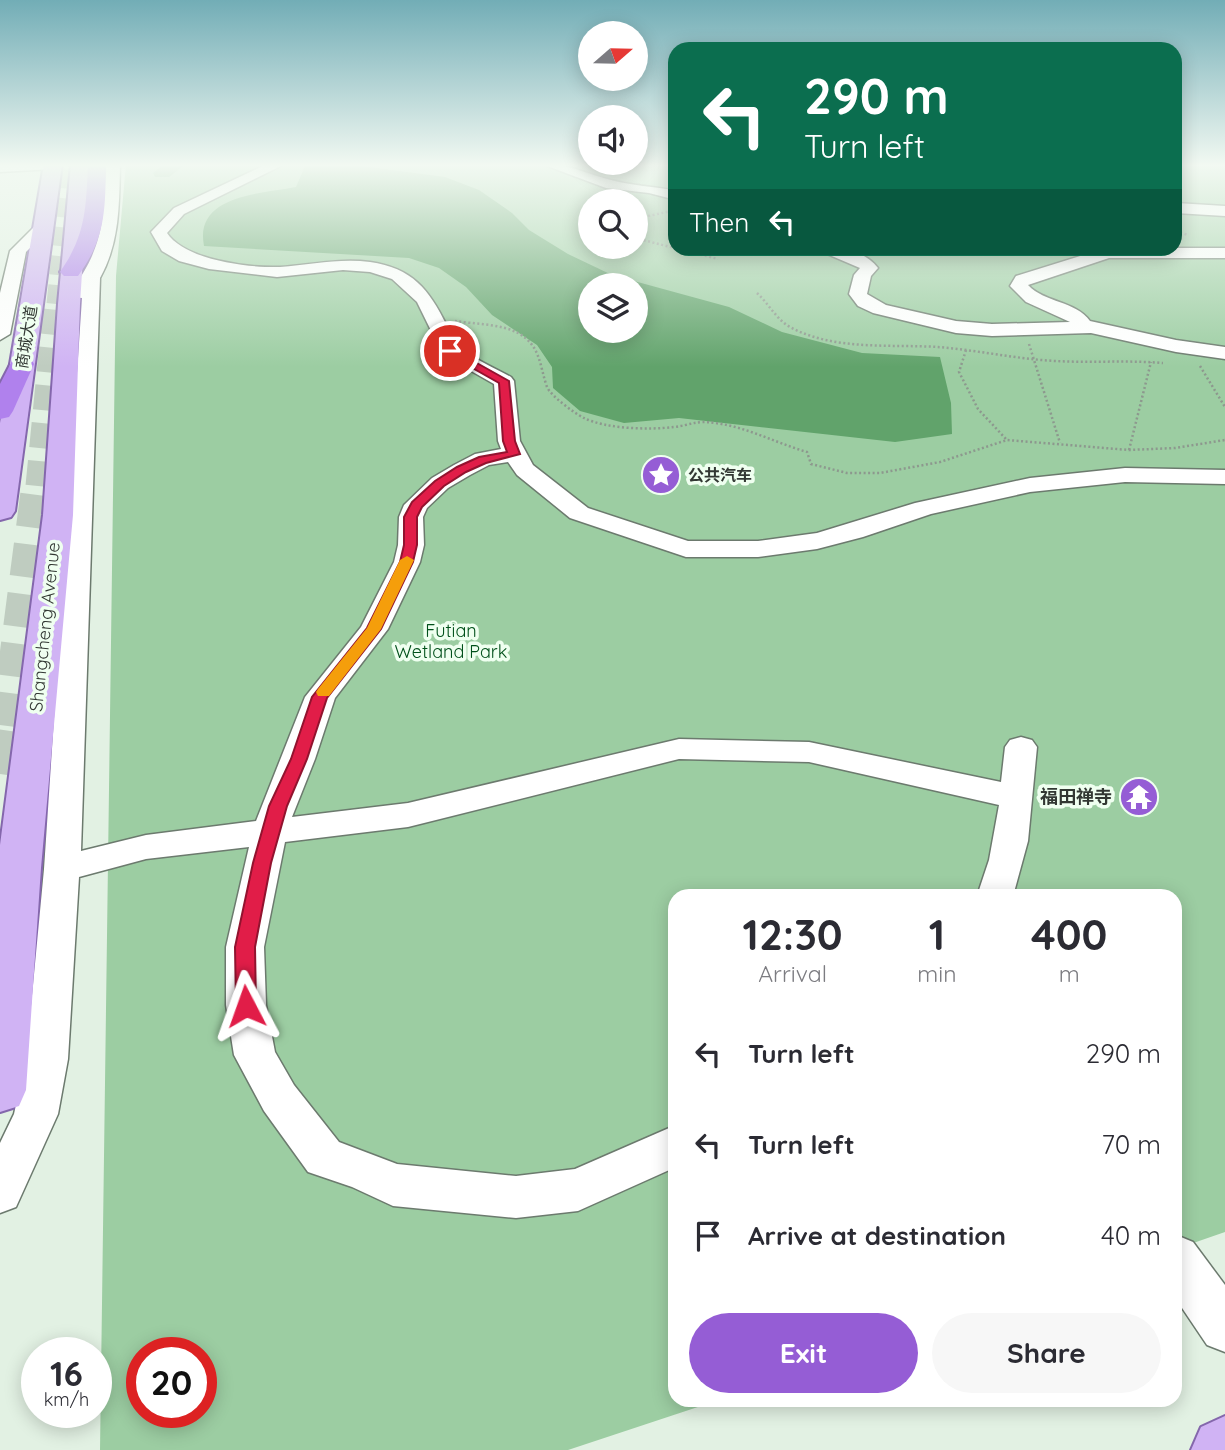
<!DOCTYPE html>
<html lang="en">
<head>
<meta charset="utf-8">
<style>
	:root { --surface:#fff; --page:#f7f7f7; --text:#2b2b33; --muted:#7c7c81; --accent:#955dd5 }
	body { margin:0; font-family:Quicksand,"Noto Sans SC",sans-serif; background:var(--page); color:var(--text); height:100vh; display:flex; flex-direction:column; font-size:26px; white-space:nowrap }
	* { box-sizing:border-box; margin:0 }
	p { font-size:23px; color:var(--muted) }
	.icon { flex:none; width:38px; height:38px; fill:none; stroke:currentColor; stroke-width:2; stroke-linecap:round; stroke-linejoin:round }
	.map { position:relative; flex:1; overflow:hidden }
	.drawer { position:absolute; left:668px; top:889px; width:514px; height:518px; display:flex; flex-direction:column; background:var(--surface); border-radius:21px; box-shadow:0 4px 18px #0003 }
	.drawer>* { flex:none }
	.banner { position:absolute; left:668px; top:42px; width:514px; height:214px; border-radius:21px; box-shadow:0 4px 18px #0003; background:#0b6e4f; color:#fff; overflow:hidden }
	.needle { width:46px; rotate:70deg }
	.fabs { position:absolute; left:578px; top:21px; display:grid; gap:14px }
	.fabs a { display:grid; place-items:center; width:70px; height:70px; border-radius:50%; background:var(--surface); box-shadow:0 4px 18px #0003; font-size:35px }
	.speed { position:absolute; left:21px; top:1337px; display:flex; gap:14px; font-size:35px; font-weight:700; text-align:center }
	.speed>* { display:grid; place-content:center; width:91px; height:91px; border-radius:50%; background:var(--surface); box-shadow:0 4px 18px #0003; line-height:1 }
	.speed small { font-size:18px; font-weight:400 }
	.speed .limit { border:10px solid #d22; background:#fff; color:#111 }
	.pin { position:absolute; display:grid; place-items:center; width:60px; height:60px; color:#fff; margin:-30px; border:4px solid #fff; border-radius:50%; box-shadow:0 2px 7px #0007 }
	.me { position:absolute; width:77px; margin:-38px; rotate:356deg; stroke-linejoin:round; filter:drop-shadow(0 0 5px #0008) }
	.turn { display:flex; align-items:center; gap:24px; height:147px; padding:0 21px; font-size:32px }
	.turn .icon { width:91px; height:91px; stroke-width:2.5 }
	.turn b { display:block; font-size:49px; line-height:60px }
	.then { display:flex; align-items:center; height:66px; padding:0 21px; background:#0003; gap:14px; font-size:26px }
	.eta { display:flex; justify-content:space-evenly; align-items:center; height:119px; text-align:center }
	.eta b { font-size:42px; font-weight:700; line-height:49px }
	.button { display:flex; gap:14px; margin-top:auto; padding:14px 21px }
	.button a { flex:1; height:80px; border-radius:42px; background:var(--accent); color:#fff; font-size:28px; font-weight:700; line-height:80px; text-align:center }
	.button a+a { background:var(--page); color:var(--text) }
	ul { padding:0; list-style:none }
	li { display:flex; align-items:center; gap:21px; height:91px; padding:0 21px }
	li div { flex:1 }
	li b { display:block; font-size:26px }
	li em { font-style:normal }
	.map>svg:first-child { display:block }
	.green { fill:#9ccda2; fill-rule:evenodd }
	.water { fill:#61a36b; fill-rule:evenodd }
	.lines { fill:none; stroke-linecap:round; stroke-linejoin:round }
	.river { fill:#61a36b; fill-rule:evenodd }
	.highway-tunnel-far3 { stroke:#bfccc0; stroke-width:19; stroke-dasharray:19 10; stroke-linecap:butt }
	.highway-tunnel-far2 { stroke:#bfccc0; stroke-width:25; stroke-dasharray:25 13; stroke-linecap:butt }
	.highway-tunnel-far1 { stroke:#bfccc0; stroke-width:33; stroke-dasharray:33 17; stroke-linecap:butt }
	.highway-tunnel { stroke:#bfccc0; stroke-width:44; stroke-dasharray:44 22; stroke-linecap:butt }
	.minor-casing { stroke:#6c7a6e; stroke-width:3 }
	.major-casing { stroke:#8467ac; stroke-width:4 }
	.highway-casing { stroke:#8467ac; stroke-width:4 }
	.path { stroke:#8d988e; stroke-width:2.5; stroke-dasharray:2 2.5; stroke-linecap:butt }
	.minor { fill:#fff; fill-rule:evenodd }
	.major { fill:#d0b3f4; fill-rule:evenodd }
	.highway { fill:#b081ed; fill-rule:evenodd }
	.route { fill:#e11d48; stroke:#92132f; stroke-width:2 }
	.slow { fill:#f59e0b }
	.labels { text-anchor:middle; stroke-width:7; stroke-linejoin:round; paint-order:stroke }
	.far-street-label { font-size:16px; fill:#323833; stroke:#effff0 }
	.far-poi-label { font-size:16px; font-weight:bold; fill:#323833; stroke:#effff0; text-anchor:start }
	.street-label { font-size:18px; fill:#323833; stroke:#effff0 }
	.park-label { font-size:18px; fill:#00501a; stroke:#effff0 }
	.poi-label { font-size:18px; font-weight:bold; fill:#323833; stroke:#effff0; text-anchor:end }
</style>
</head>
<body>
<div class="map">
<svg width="1225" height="1450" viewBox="0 0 1225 1450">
	<rect width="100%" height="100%" fill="#e2f1e3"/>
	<!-- green -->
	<path class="green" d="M126,164H675L676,248H1176V164H1225V1232L1176,1249V896H676V1400H719L568,1450H100L116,276ZM590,201H635V247H590ZM590,285H635V331H590ZM142,1353H201V1412H142Z"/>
	<!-- water -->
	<path class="water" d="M347,164L445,177L479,190L512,213L529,230L568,254L612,275L729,307L782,332L862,353L940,357L951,403L952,434L895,442L679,418L624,423L580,411L553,388L552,367L537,345L492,315L466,287L439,268L409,258L204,246C194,195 260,194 296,187L305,166ZM590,285H635V331H590Z"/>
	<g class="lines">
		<!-- river -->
		<polygon class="river" points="164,164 186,164 169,177 155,177 153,173"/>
		<!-- highway-tunnel-far3 -->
		<polyline class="highway-tunnel-far3" points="56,304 70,164"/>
		<!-- highway-tunnel-far2 -->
		<polyline class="highway-tunnel-far2" points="38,486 56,302"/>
		<!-- highway-tunnel-far1 -->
		<polyline class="highway-tunnel-far1" points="7,726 38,485"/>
		<!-- highway-tunnel -->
		<polyline class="highway-tunnel" points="0,774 7,724"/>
		<!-- minor casing -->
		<g class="minor-casing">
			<g id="minor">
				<polygon points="0,164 59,164 60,165 53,169 0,172"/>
				<path d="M106,164H120C119,204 120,242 100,278L81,851L146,835L256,821L305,697L361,627L394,562L398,545L399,517L404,505L432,478L454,465L475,454L501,449L498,441L494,384L443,355L417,302L392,279L370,272L343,270L277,277L209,269L179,261L162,251L151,232L174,208L267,164H285L184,214L167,233C185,260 248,268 280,267C310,265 339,258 370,262C412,268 429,289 447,326C451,333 454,344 460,348C475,360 495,368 511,377L514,381L520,441L533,465L588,508L688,541H758L817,533L915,503L1030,478L1125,468L1225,470V484L1125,482L1030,492L931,514L863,537L817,549L758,557H686L570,518L517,475L508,462L489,465L470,475L448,488L427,508L423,517L424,545L420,562L388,629L335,698L315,759L292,817L408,803L679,739L809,742L1001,782L1005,747L1010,740L1021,737L1032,740L1037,747L1028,841L1013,896H977L989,860L999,805L809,762L679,759L408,827L285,842L264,947L266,1005L275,1052L294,1085L339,1142L397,1164L516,1176L575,1169L676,1125V1167L578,1211L516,1218L393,1206L352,1187L308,1172L264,1111L234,1055L226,1005V947L249,847L146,859L79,877L68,1059L58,1114L16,1207L0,1213V1143L14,1114L26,1059L44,869L82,298L73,297L70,293C105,244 103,222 106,164Z"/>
				<path d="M542,164C567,163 587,174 611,180C632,186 654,186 676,191V200L649,193L606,188Z"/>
				<polygon points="1176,203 1225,206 1225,216 1176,213"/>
				<polygon points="43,222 51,227 26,252 10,334 0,340 0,293 10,251 37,224"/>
				<path d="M813,248C836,248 863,248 878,268L871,276L867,294L886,305L956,321L992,324L1070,322L1026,302L1010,286L1016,276L1106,248H1225V258H1109L1028,285C1045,303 1076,301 1090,321L1176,340L1225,347V359L1176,352L1091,333L992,336L956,333L873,313L858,306L849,294L854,275L860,268Z"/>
				<polygon points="1176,1235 1193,1242 1225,1285 1225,1352 1207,1345 1176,1299"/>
			</g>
		</g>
		<!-- major casing -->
		<g class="major-casing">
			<g id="major">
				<polygon points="44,164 62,164 15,511 11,517 0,520 0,423"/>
				<polygon points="71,164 89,164 80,304 73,515 41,868 26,1090 19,1106 0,1112 0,845 43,515 58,304"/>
				<polygon points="1225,1416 1225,1450 1191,1450 1201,1427"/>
			</g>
		</g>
		<!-- highway casing -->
		<g class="highway-casing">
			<g id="highway">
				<path d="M88,164H106C105,210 106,238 78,276H64L60,272C86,235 86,208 88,164Z"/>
				<polygon points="22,357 31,359 34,364 13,411 9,417 0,419 0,384 13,359"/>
			</g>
		</g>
		<!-- path -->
		<g class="path">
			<polyline points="635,219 671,211"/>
			<polyline points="1176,231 1188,235"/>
			<polyline points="635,238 718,259"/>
			<path d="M757,293C769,304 776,319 790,327C834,351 891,344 938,347C977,350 1016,359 1056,361C1091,363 1127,360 1163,363"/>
			<path d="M455,321C474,324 502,324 518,333C541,346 539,364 547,387C551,396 574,413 584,418C606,429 649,430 674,427C691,425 696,420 715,423C747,427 776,443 807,452L811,464L847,473H880L940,462L1007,440L1129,450L1175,448L1225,440"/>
			<polyline points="1029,344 1060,443"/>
			<polyline points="966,350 959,372 978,409 1006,439"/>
			<polyline points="1200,366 1225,407"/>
			<polyline points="1129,450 1151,362"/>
		</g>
		<!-- minor -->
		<use href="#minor" class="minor"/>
		<!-- major -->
		<use href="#major" class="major"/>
		<!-- highway -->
		<use href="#highway" class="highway"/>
	</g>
	<!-- sky -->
	<linearGradient id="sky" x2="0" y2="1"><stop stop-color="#72adb6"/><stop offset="0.45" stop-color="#f2f9f2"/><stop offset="1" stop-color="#f2f9f2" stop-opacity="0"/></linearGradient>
	<rect width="1225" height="367" fill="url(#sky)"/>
	<!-- route -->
	<polygon class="route" points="450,348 509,381 515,441 520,454 486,463 466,472 444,486 422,507 417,517 417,545 413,562 381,629 327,698 307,759 287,806 271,863 255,947 256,1006 253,1011 246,1014 239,1011 236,1006 235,947 253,863 269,806 291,759 312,697 367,628 400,562 404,545 404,517 412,502 435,481 457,467 479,457 507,452 503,441 499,383 446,353 445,351"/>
	<!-- slow -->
	<polygon class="slow" points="407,556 414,560 381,629 329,696 318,696 316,692 318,689 367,628 400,560"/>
	<!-- icons -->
	<defs>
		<g id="sight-disc" transform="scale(2.0125)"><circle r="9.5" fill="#955dd5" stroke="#effff0"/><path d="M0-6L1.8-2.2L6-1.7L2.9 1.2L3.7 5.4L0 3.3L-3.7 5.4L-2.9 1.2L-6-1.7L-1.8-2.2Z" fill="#fff"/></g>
		<g id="temple-disc" transform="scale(2.0125)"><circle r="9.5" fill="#955dd5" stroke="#effff0"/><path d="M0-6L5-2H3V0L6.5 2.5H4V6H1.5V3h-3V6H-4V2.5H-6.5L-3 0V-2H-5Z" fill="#fff"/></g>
	</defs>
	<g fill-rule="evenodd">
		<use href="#sight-disc" x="661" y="475"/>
		<use href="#temple-disc" x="1139" y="797"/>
	</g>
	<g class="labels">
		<!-- far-street labels -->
		<g class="far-street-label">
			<text transform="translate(26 337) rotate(-81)" y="6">商城大道</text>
		</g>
		<!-- far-poi labels -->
		<g class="far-poi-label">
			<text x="688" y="481">公共汽车</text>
		</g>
		<!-- street labels -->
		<g class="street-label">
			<text transform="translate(45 627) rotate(-84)" y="6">Shangcheng Avenue</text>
		</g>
		<!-- park labels -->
		<g class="park-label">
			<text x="451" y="637">Futian<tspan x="451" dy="21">Wetland Park</tspan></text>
		</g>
		<!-- poi labels -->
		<g class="poi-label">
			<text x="1112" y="803">福田禅寺</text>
		</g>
	</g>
</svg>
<div class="fabs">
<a><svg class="needle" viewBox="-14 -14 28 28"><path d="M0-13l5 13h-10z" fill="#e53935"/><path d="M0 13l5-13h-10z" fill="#7c7c81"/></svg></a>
<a><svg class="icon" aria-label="sound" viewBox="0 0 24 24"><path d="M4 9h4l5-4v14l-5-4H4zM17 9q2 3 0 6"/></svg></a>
<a><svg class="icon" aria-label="search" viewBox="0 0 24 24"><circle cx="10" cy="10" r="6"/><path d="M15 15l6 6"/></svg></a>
<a><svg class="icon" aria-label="layers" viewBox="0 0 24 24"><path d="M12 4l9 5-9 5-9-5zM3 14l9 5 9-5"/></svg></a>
</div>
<div class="speed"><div>16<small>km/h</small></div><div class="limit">20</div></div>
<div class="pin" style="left:450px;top:351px;background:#d93025"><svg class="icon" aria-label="arrive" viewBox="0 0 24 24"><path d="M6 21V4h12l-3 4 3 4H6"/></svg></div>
<svg class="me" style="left:246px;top:1006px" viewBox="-20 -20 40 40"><path d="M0-17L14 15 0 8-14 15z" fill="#e11d48" stroke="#fff" stroke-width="4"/></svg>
<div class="banner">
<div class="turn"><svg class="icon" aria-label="left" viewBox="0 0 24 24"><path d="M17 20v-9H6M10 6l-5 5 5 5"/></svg><div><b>290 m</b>Turn left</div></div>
<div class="then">Then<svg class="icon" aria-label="left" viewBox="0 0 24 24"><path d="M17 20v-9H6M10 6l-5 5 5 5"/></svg></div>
</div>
<section class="drawer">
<div class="eta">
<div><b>12:30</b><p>Arrival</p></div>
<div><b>1</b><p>min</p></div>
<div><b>400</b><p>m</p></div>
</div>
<ul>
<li><svg class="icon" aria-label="left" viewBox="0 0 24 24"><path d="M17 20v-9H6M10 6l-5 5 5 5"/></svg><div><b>Turn left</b></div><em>290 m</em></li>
<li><svg class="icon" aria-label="left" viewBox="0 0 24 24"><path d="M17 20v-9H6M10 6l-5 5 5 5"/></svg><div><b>Turn left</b></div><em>70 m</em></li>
<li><svg class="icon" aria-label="arrive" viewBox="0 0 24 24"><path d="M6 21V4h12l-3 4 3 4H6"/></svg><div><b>Arrive at destination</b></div><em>40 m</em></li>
</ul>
<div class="button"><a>Exit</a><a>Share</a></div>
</section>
</div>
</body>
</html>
